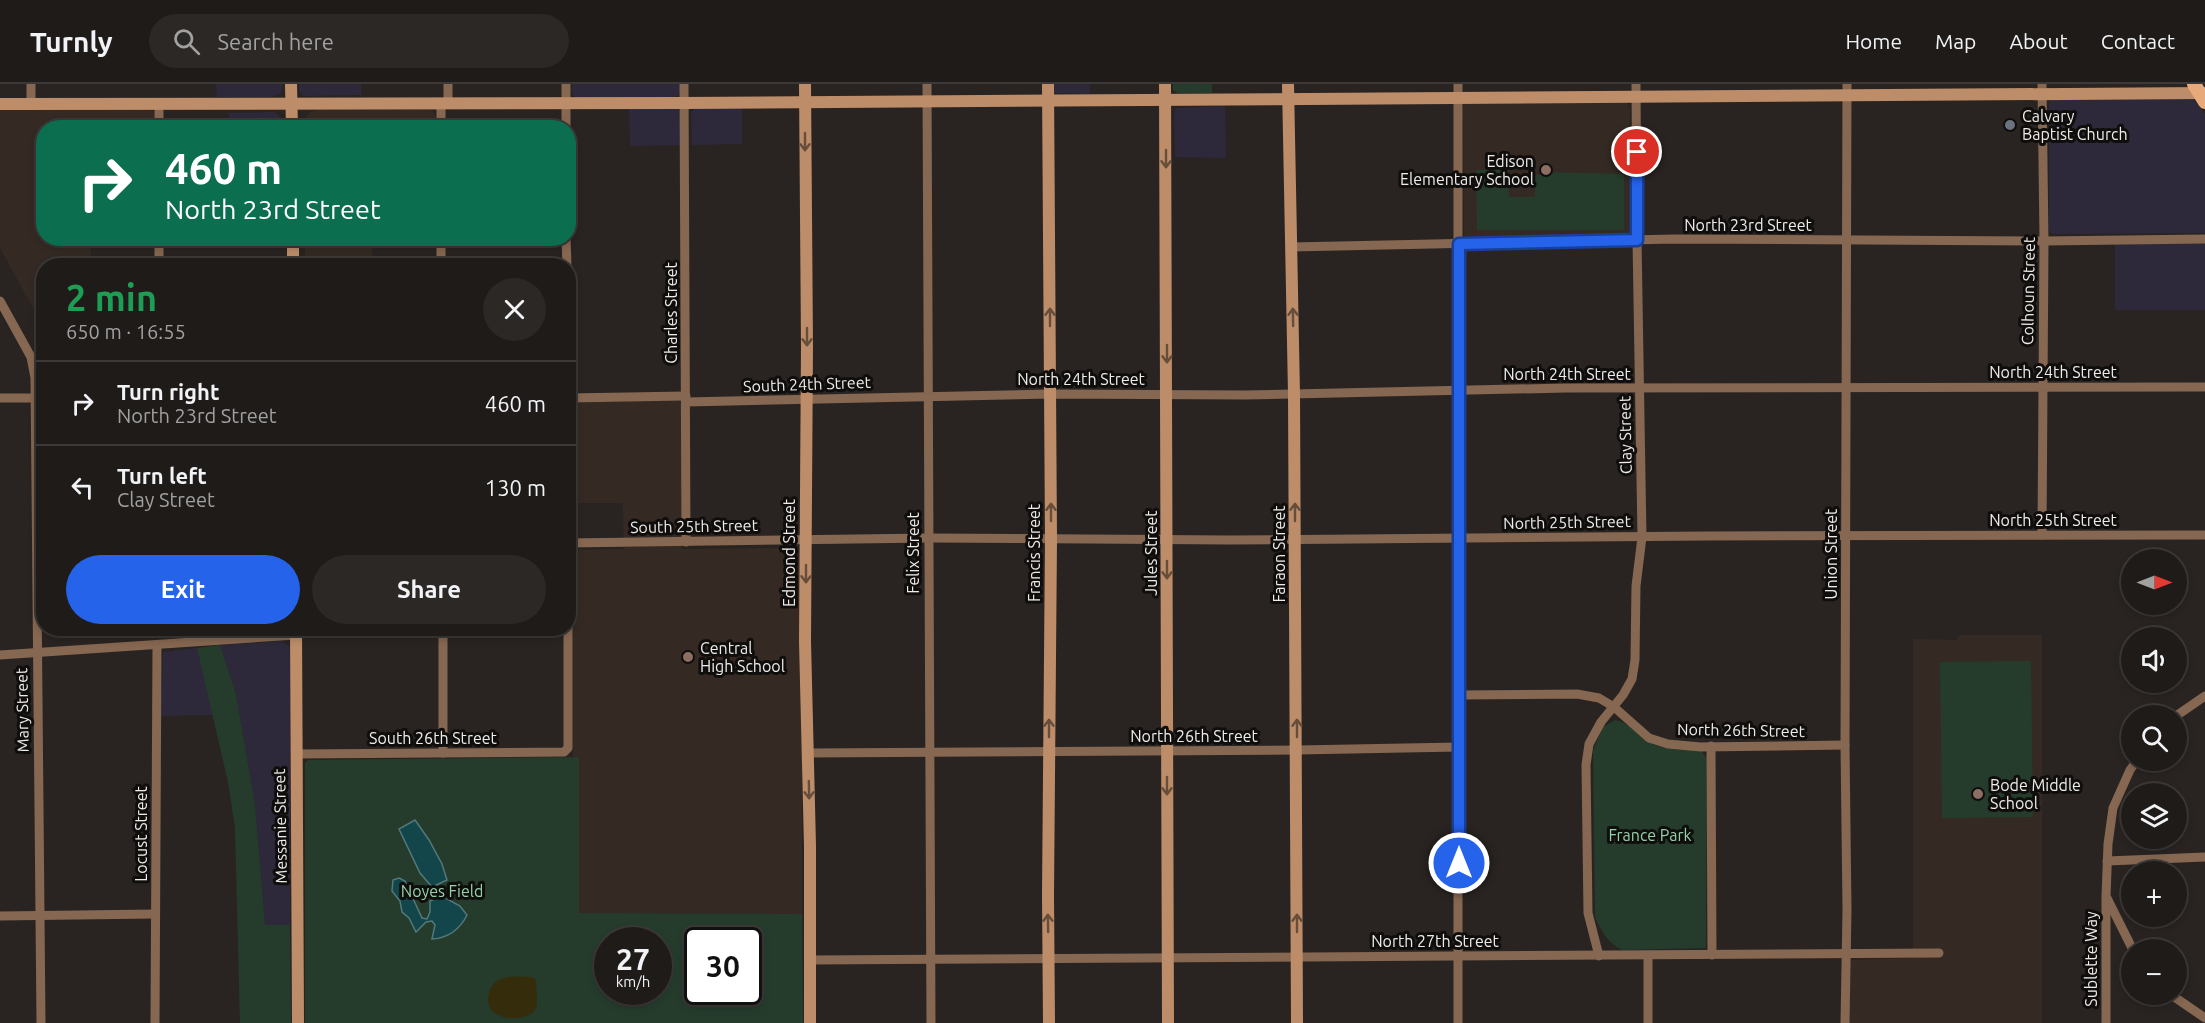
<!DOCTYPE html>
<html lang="en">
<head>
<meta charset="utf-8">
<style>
	:root { --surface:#1f1b19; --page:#2c2826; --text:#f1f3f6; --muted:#a1a1a2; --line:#3c3938; --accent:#2563eb }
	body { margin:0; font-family:Ubuntu,sans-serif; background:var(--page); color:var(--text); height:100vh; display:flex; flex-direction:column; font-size:22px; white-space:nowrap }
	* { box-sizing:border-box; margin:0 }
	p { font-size:20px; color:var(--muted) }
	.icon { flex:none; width:33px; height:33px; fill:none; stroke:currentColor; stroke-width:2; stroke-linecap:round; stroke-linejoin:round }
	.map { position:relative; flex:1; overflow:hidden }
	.sheet { position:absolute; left:36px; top:174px; width:540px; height:378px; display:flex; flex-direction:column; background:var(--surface); border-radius:24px; box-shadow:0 3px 9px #0003,0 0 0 2px var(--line) }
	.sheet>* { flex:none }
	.banner { position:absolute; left:36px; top:36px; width:540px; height:126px; border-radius:24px; box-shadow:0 3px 9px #0003,0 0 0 2px var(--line); background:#0b6e4f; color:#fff; overflow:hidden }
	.needle { width:39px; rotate:90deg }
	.fabs { position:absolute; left:2121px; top:465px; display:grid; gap:12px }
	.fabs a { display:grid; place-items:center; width:66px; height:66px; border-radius:50%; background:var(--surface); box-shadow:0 3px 9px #0003,0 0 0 2px var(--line); font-size:30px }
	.speed { position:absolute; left:594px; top:843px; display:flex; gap:12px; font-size:30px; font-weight:700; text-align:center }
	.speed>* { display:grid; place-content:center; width:78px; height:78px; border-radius:50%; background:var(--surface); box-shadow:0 3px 9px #0003,0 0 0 2px var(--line); line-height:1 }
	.speed small { font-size:15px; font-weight:400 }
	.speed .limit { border:3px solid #111; border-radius:9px; background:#fff; color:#111 }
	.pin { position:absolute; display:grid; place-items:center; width:51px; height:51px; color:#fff; margin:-26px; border:3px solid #fff; border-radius:50%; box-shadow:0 2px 6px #0007 }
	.me { position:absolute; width:66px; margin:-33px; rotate:0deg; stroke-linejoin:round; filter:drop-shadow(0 0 4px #0008) }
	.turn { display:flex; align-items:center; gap:21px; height:126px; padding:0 30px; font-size:27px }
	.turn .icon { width:78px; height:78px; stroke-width:2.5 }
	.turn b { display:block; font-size:42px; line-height:51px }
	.round { display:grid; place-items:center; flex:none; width:63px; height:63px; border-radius:32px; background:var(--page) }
	.head { display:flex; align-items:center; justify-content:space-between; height:102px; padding:0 30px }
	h1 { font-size:36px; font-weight:700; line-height:45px; color:#1e9e55 }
	.button { display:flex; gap:12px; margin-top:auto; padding:12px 30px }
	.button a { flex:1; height:69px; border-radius:36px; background:var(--accent); color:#fff; font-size:24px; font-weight:700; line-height:69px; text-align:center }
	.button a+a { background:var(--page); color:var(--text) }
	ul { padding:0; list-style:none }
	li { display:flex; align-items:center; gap:18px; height:84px; padding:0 30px; border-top:2px solid var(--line) }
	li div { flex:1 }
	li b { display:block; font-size:22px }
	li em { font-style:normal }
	header { display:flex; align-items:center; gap:36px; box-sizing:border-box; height:84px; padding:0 30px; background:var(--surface); border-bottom:2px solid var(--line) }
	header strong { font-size:28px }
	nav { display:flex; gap:33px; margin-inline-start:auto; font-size:21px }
	.search { width:420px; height:54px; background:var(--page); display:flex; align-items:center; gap:15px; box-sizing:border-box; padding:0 21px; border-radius:33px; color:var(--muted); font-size:22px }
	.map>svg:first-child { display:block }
	.commercial { fill:#2d293a }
	.built { fill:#342a23 }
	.green { fill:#253c2d; fill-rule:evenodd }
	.sand { fill:#342c0b }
	.water { fill:#12464a; stroke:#54787a; stroke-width:1.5 }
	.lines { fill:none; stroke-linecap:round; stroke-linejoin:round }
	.street { stroke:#866751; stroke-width:9 }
	.secondary { stroke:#bd8d69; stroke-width:12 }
	.primary { stroke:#e8a97b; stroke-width:14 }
	.oneway { stroke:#664e3a }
	.route-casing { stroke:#184099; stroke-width:15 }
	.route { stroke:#2563eb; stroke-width:10 }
	.worship-dot { fill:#6b7280; stroke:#100e0c; stroke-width:2 }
	.education-dot { fill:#8d6e63; stroke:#100e0c; stroke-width:2 }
	.labels { text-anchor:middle; stroke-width:6; stroke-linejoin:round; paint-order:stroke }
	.poi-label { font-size:16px; fill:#eeebe9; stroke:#100e0c; text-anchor:start }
	.street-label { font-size:16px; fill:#eeebe9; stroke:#100e0c }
	.park-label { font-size:16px; fill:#95d2aa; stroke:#100e0c }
</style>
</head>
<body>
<header>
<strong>Turnly</strong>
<div class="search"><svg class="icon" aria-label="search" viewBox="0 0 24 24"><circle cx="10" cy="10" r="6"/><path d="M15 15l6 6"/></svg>Search here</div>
<nav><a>Home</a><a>Map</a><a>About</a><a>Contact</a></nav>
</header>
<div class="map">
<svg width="2205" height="939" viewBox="0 0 2205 939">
	<rect width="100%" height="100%" fill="#292421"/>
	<!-- commercial -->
	<g class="commercial">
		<polygon points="216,0 282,0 282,4 281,9 270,13 217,13"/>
		<polygon points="299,0 361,0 361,11 303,12 299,7"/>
		<polygon points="572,0 680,0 680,7 679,11 675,13 581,14 575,13 572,9"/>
		<polygon points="1051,0 1090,0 1090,10 1054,9 1051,6"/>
		<polygon points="2194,15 2205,30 2205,149 2053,150 2049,148 2049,20 2051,16"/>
		<polygon points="1225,22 1226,74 1175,73 1174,30 1176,24"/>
		<polygon points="676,24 679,26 680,31 680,61 630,62 629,25"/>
		<polygon points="695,24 742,24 742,60 692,61 691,29"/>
		<polygon points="275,28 282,35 283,43 229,43 229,29"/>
		<polygon points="2205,159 2205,226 2115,226 2115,160"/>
		<polygon points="282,557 289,562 290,569 290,841 265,841 255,721 236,610 220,561"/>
		<polygon points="197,564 214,631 161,632 163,568"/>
	</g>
	<!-- built -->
	<g class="built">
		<polygon points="1626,18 1630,24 1629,150 1623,153 1464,152 1463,23 1465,19"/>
		<polygon points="0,25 149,25 154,28 154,43 44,44 44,154 91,155 91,181 44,182 43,242 0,164"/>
		<polygon points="317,26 432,26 436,32 436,43 304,43 307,31 310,28"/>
		<rect x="305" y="155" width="67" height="26"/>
		<polygon points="96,172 155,172 154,181 96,181"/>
		<polygon points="675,316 679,317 681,321 682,465 797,464 802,469 802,830 579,829 579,674 573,673 573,473 577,466 624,465 623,419 573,419 574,320 577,318"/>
		<polygon points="1960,551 2042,551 2042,939 1848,939 1850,879 1852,876 1913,874 1913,555 1956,556"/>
	</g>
	<!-- green -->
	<g class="green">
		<polygon points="1173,0 1212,0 1212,9 1178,9 1173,6"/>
		<polygon points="1508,85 1509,113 1535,113 1535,91 1540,91 1541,88 1624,90 1624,146 1477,146 1476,86"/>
		<polygon points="161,545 221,544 221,545 161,553"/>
		<polygon points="220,561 236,610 255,721 265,841 290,841 291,939 240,939 235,744 228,698 197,564"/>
		<polygon points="2031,577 2033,733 1942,734 1940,578"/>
		<path d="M1615,636C1629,638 1636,650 1647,657C1662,667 1684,665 1701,666L1707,675L1706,864L1622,866C1607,858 1602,848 1595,833L1593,667L1603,643Z"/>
		<path d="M579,673V829L802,830L803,939H305V679L308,676ZM608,856H658V908H608ZM698,856H748V908H698Z"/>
	</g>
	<!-- sand -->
	<path class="sand" d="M532,893L536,896C536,905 538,916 536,924C530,939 487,939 488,915C489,907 492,899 499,896C508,891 522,893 532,893Z"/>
	<!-- water -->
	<g class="water">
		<polygon points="415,736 429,756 442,780 447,796 432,803 420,789 399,745"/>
		<path d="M399,794L405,797L422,834L427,835L430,828V817L442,812L460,822L467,831C460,845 448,854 432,855L435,841L432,837L426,838L416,848L409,834L402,828L400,817L392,807L393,796Z"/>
	</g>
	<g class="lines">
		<!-- street -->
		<g class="street">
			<polyline points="31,0 31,20"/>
			<polyline points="448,0 448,20"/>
			<polyline points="566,0 566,44"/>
			<polyline points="684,0 686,458"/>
			<polyline points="927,0 931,939"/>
			<polyline points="1458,0 1458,939"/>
			<polyline points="2042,0 2044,157 2042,451"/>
			<polyline points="159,20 159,44"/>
			<polyline points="441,44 441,20"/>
			<polyline points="159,154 159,182"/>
			<polyline points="441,154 441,182"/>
			<polyline points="566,154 567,182"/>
			<polyline points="1291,163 1674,155 2044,157 2205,155"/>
			<polyline points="0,217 31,273 35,294 41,939"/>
			<polyline points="0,314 44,314"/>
			<polyline points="568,314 686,312"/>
			<polyline points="686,318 1050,310 1245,311 1566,304 2205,303"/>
			<polyline points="568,459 929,454 1230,456 1706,452 2205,451"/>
			<polyline points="0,571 296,551"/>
			<polyline points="1459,611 1577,610 1599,614 1614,623 1649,654 1668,660 1701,663 1845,661"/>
			<polyline points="2176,632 2205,612"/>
			<polyline points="1711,662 1712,871"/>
			<polyline points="443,669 443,544"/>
			<polyline points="808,669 1297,666 1459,663"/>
			<polyline points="296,670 564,668 568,664 568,544"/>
			<polyline points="2107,777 2205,773"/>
			<polyline points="2106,814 2106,939"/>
			<polyline points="0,832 155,830"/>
			<polyline points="2133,866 2106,812 2108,760 2113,724 2130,686 2137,676"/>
			<polyline points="1599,872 1588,829 1586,681 1589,660 1601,638 1623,611 1632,595 1635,576 1636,502 1642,453 1637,156 1636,0"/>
			<polyline points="810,876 1939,869"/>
			<polyline points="2170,910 2205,934"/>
			<polyline points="155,939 157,561"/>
			<polyline points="1648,939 1648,871"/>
			<polyline points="1845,939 1847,826 1845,661 1847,0"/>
		</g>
		<!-- secondary -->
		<g class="secondary">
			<polyline points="291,0 292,44"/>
			<polyline points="805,0 807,262 805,557 810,762 810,939"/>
			<polyline points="1048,0 1051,455 1048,811 1049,939"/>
			<polyline points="1165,0 1168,939"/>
			<polyline points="1288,0 1294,310 1297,939"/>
			<polyline points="0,20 684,19 2205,9"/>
			<polyline points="293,154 293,182"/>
			<polyline points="296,544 298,939"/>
		</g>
		<!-- primary -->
		<polyline class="primary" points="2194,0 2205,18"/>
	</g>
	<!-- one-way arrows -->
	<defs><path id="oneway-shaft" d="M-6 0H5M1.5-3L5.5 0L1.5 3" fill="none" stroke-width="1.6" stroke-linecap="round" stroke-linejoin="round" transform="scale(1.5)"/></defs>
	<g class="oneway">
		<use href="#oneway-shaft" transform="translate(805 58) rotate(90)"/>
		<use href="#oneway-shaft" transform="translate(1166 75) rotate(90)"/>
		<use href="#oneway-shaft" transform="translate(1050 233) rotate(-90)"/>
		<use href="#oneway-shaft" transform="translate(1293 233) rotate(-91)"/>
		<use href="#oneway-shaft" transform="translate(807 253) rotate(90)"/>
		<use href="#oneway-shaft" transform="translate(1167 270) rotate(90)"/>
		<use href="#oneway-shaft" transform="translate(1051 428) rotate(-90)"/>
		<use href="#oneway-shaft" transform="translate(1295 428) rotate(-90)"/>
		<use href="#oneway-shaft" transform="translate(1167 486) rotate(90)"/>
		<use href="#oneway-shaft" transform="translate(806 490) rotate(90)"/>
		<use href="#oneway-shaft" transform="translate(1049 644) rotate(-90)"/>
		<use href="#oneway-shaft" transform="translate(1297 644) rotate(-90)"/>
		<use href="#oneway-shaft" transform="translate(1167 702) rotate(90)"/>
		<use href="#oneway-shaft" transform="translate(809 706) rotate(89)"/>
		<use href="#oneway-shaft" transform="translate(1048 839) rotate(-91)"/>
		<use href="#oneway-shaft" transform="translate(1297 839) rotate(-90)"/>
	</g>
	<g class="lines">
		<!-- route casing -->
		<g class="route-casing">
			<polyline id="route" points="1459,779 1459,160 1637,156 1637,68"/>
		</g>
		<!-- route -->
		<use href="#route" class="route"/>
	</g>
	<!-- markers -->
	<circle class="worship-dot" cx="2010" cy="41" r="6"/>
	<g class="education-dot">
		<circle cx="1546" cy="86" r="6"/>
		<circle cx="688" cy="573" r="6"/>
		<circle cx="1978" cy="710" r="6"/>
	</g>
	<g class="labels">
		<!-- poi labels -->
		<g class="poi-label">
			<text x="2022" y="38">Calvary<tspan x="2022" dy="18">Baptist Church</tspan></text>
			<text x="1534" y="83" text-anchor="end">Edison<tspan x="1534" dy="18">Elementary School</tspan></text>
			<text x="700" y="570">Central<tspan x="700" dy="18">High School</tspan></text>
			<text x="1990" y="707">Bode Middle<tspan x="1990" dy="18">School</tspan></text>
		</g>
		<!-- street labels -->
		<g class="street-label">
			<text x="1748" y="147">North 23rd Street</text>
			<text transform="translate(2028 207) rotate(-89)" y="6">Colhoun Street</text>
			<text transform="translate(671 229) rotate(-90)" y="6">Charles Street</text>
			<text x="2053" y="294">North 24th Street</text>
			<text x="1567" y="296">North 24th Street</text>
			<text x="1081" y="301">North 24th Street</text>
			<text transform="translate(807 300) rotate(-2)" y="6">South 24th Street</text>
			<text transform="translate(1625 351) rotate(-91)" y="6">Clay Street</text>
			<text x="2053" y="442">North 25th Street</text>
			<text transform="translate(1567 438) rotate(-1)" y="6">North 25th Street</text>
			<text transform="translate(694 442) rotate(-1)" y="6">South 25th Street</text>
			<text transform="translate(789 469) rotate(-90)" y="6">Edmond Street</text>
			<text transform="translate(913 469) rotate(-90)" y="6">Felix Street</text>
			<text transform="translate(1034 469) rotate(-90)" y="6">Francis Street</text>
			<text transform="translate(1151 469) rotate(-90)" y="6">Jules Street</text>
			<text transform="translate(1279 470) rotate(-90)" y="6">Faraon Street</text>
			<text transform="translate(1831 470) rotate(-90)" y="6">Union Street</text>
			<text transform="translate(22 626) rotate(-91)" y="6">Mary Street</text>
			<text transform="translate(1741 646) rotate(1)" y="6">North 26th Street</text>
			<text x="1194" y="658">North 26th Street</text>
			<text x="433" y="660">South 26th Street</text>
			<text transform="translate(280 742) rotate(-91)" y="6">Messanie Street</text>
			<text transform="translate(141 750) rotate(-90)" y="6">Locust Street</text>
			<text x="1435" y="863">North 27th Street</text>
			<text transform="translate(2091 875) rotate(-90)" y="6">Sublette Way</text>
		</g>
		<!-- park labels -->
		<g class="park-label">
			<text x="1650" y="757">France Park</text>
			<text x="442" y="813">Noyes Field</text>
		</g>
	</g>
</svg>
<div class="fabs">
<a><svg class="needle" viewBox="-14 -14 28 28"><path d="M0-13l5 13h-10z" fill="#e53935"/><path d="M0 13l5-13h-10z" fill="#a1a1a2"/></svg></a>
<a><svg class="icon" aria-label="sound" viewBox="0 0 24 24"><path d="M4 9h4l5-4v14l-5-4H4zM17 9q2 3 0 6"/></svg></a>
<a><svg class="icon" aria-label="search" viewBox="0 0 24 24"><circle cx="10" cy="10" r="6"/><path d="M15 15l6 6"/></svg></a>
<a><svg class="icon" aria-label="layers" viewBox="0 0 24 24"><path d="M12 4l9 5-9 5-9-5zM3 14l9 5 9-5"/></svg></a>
<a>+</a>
<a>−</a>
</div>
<div class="speed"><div>27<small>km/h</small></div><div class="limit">30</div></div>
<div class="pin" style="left:1637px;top:68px;background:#d93025"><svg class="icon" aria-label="arrive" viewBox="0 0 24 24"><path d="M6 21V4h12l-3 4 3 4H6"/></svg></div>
<svg class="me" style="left:1459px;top:779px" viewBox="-20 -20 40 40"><circle r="17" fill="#2563eb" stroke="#fff" stroke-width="3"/><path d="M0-11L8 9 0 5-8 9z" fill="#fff"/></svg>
<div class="banner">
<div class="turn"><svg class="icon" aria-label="right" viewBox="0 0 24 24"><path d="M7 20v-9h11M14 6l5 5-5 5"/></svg><div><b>460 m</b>North 23rd Street</div></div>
</div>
<section class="sheet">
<div class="head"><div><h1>2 min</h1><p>650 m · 16:55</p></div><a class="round"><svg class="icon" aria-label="close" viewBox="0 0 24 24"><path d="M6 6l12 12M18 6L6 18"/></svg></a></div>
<ul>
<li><svg class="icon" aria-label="right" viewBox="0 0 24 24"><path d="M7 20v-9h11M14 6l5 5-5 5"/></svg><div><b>Turn right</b><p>North 23rd Street</p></div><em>460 m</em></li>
<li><svg class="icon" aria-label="left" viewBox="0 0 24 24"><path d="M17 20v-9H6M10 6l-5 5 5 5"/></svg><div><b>Turn left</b><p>Clay Street</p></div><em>130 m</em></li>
</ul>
<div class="button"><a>Exit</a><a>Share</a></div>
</section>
</div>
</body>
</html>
